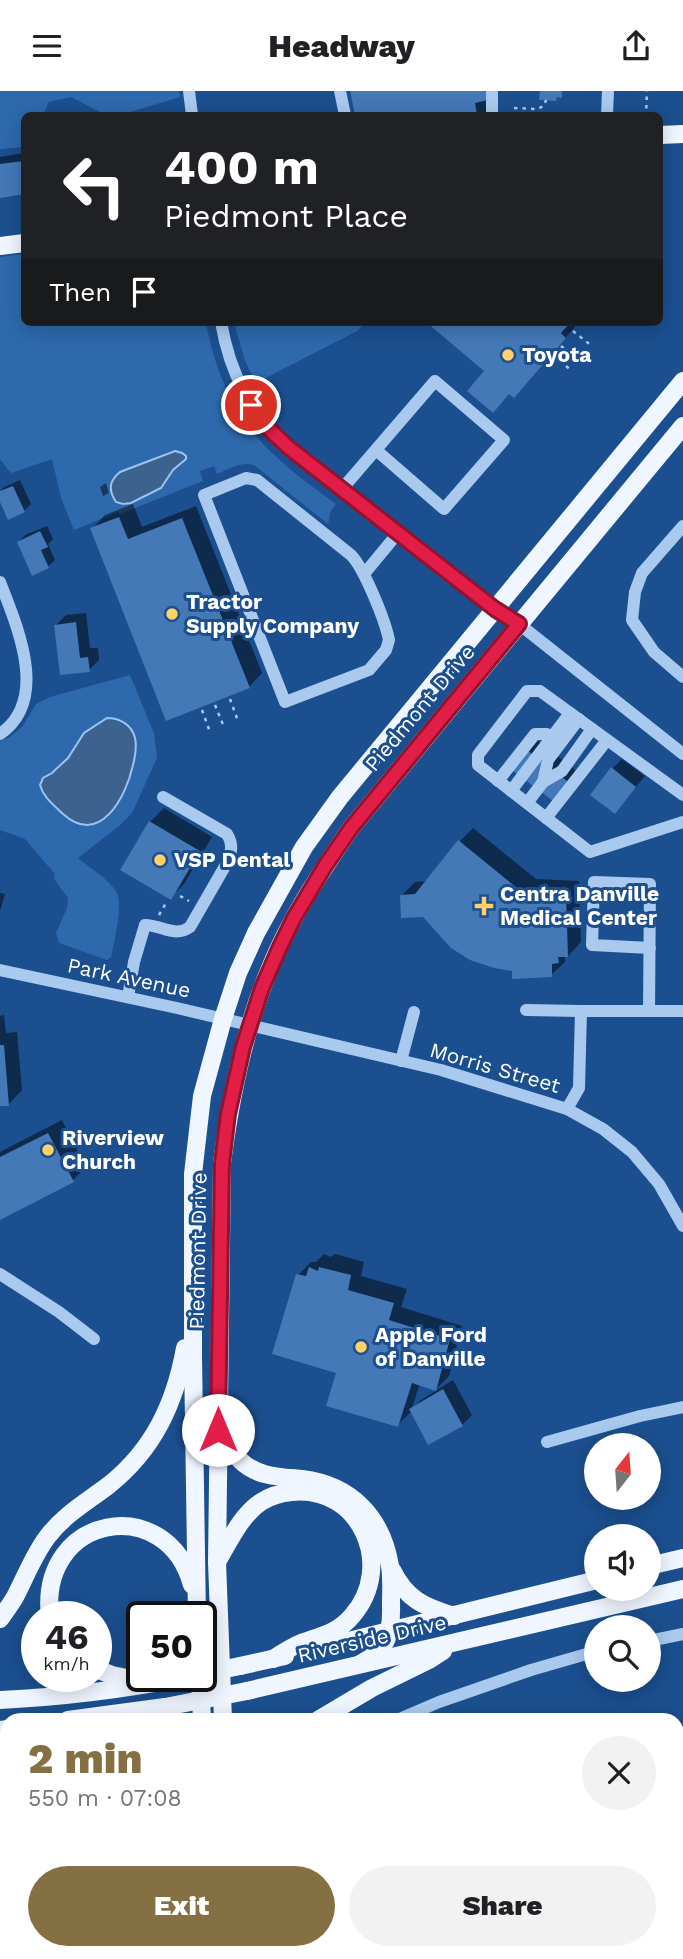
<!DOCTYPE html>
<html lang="en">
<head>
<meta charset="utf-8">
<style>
	:root { --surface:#fff; --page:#f2f2f2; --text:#202124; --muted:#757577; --accent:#847042 }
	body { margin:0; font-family:"Work Sans",sans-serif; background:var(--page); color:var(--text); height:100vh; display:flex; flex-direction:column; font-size:26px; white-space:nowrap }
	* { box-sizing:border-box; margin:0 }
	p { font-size:23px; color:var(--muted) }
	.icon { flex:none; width:38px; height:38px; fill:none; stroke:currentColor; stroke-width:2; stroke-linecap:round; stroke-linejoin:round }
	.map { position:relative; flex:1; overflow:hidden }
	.details { position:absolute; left:0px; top:1622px; width:684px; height:247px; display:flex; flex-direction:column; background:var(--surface); border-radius:21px 21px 0 0; box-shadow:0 4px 18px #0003 }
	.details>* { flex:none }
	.hud { position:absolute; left:21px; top:21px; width:642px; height:214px; border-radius:10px; box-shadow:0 4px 18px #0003; background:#202124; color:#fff; overflow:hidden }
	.needle { width:46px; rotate:17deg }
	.fabs { position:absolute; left:584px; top:1342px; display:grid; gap:14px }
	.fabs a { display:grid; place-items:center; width:77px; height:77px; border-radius:50%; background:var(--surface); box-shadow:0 4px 18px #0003; font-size:35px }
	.speed { position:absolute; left:21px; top:1510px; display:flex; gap:14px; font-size:35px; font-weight:700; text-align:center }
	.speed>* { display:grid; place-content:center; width:91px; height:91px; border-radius:50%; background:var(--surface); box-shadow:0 4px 18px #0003; line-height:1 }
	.speed small { font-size:18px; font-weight:400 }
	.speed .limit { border:4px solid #111; border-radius:10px; background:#fff; color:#111 }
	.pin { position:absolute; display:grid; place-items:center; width:60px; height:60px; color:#fff; margin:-30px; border:4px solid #fff; border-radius:50%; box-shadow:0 2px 7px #0007 }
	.me { position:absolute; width:77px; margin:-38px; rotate:0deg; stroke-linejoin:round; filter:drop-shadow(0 0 5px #0008) }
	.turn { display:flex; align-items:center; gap:24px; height:147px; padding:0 28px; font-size:32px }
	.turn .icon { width:91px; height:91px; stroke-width:2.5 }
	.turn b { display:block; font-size:49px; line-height:60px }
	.then { display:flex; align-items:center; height:66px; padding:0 28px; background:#0003; gap:14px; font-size:26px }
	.round { display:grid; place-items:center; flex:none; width:74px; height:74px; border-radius:37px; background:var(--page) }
	.head { display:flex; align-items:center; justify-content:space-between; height:119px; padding:0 28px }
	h1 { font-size:42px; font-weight:800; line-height:52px; color:var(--accent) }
	.cta { display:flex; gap:14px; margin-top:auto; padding:14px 28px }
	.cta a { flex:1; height:80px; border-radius:42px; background:var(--accent); color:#fff; font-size:28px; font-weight:800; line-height:80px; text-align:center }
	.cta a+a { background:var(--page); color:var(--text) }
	header { display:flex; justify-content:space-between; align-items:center; height:91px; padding:0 28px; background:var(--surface); font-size:32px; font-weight:800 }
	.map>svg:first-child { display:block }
	.green { fill:#2e69ad }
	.water { fill:#3c6290; stroke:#9cc4f0; stroke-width:2 }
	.shadow { fill:#0007 }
	.building { fill:#4478b7 }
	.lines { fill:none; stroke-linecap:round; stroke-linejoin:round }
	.path { stroke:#a9c9ee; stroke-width:2.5; stroke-dasharray:3.5 5; stroke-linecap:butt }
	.minor { stroke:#a9c9ee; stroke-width:12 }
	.major { stroke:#f0f6ff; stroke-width:18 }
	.major-bridge { stroke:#f0f6ff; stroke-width:18 }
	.route-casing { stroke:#92132f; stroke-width:18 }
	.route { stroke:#e11d48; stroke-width:12 }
	.poi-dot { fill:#ffd166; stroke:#1b4f8f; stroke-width:2.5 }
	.labels { text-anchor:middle; stroke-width:6; stroke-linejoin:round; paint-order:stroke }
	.poi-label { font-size:21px; font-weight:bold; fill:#fff; stroke:#1b4f8f; text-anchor:start }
	.street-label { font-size:21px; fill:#fff; stroke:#1b4f8f }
</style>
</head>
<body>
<header><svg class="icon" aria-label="menu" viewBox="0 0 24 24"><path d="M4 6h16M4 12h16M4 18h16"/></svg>Headway<svg class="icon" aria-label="share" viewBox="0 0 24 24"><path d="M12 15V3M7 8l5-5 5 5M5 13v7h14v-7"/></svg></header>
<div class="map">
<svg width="683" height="1868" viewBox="0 0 683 1868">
	<rect width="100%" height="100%" fill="#1b4f8f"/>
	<!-- green -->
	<g class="green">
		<polygon points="0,0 179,0 180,6 120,24 106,24 71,6 49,11 43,24 24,24 24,56 0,58"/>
		<path d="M24,163V231H206C214,278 234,325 269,359C289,379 313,396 336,413L331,419L328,433L254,374C241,370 229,378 217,383L214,375L200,380L203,390L120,423L118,421L74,439L61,407L52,368L11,382L0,368V166Z"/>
		<polygon points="234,231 366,231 357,240 256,292 245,270"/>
		<path d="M130,584L154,642L157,667L132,722L119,735L78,767C90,777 107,787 116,800C124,814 114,850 111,866L107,869L59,852L56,842L67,817L68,807L54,788L55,783L25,748L0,739V650L10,646L22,636L36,613L50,606Z"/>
	</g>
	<!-- water -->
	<g class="water">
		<path d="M175,360L182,362L186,365V368L173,379L161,397L131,412L123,413L116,411C108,399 109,390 120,381Z"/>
		<path d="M107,627C120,627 132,634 135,647C137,656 135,666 133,674C126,706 100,756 63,723C54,714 43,706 40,694L43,687L52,682L68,667L84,642Z"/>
	</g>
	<!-- shadow -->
	<g class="shadow">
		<polygon points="352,0 489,5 488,24 357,24"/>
		<polygon points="24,62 24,102 0,105 0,66"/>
		<polygon points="429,231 577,231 578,232 527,292 510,301"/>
		<polygon points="20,389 31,413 24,420 0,407 0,400 4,396"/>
		<polygon points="106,392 109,402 103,405 100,396"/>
		<polygon points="133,413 142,436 196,415 262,582 249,596 92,438 105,424"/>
		<polygon points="47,435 53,448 48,453 55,469 48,475 33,482 19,451 25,444"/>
		<polygon points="86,522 90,557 98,557 99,569 89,579 56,534 66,524"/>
		<polygon points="538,650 584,686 570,704 528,660"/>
		<polygon points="622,668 645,685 615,721 612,678"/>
		<polygon points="164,717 212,746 184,793 171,806 150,731"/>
		<polygon points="473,737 536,788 579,790 581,851 568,865 565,864 565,871 551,884 514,879 402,804 415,791 428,790 460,750"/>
		<polygon points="0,802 5,803 0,820"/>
		<polygon points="4,924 6,942 17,941 22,999 9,1013 0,1014 0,925"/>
		<polygon points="62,1029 86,1076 73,1089 0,1127 0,1061"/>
		<polygon points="324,1163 331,1166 335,1163 364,1171 361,1185 407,1198 401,1216 462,1235 449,1285 436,1298 420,1292 412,1317 421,1309 453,1289 472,1324 462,1334 412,1320 397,1334 338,1281 298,1184 311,1171 316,1171"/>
		<polygon points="683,1763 683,1868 645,1868 644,1862 677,1862 677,1765"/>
	</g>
	<!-- building -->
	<g class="building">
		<polygon points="350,0 486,0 488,9 475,12 477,24 355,24"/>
		<polygon points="540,0 562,0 562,7 557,6 556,10 539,9"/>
		<polygon points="24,70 24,103 0,107 0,73"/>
		<polygon points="426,231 571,231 561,242 566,247 514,307 509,303 493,322 467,300 484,280"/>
		<polygon points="13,395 25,421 8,429 0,411 0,400"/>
		<polygon points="119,426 128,448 182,427 250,597 166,630 90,437"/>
		<polygon points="40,440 48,456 41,459 49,477 32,485 17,451"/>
		<polygon points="76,531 80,567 88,566 90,581 60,584 54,534"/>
		<polygon points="527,659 575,696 561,716 512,679"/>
		<polygon points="611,676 636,696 615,723 590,704"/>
		<polygon points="149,730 200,760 171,809 120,779"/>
		<polygon points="458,749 522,801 566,802 568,866 558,866 559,872 552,873 552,886 512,888 512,880 494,877 470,869 451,857 423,826 401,827 400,804 415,803"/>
		<polygon points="0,954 4,954 9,1015 0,1015"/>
		<polygon points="48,1042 74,1091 0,1129 0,1066"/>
		<polygon points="309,1176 318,1180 319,1176 351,1184 348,1199 394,1212 389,1229 450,1248 436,1300 412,1292 398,1336 326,1315 336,1282 272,1263 296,1183 306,1185"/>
		<polygon points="443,1298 463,1335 428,1354 409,1318"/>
		<polygon points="683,1772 683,1868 644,1868 642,1862 677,1862 677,1774"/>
	</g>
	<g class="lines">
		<!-- path -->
		<g class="path">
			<polyline points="514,17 537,18 544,15 546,9"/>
			<polyline points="644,24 646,24 647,0"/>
			<polyline points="573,240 593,256"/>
			<polyline points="561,255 580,271"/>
			<polyline points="553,264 572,280"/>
			<polyline points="230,608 238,630"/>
			<polyline points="215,614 224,636"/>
			<polyline points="202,619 210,641"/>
			<polyline points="180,805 189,810"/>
			<polyline points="159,824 166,812"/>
			<polyline points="254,1868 255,1862"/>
			<polyline points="324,1868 324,1862"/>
		</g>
		<!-- minor -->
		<g class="minor">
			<polyline points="189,0 192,24"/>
			<polyline points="340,0 345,24"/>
			<polyline points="492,24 492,0"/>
			<polyline points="607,24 608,0"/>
			<path d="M221,231C230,284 250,319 288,356L495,518L519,533L683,663"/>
			<path d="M246,387L257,389L351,464C364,477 385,529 389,549L386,559L369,579L285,611L204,404Z"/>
			<polyline points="342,398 435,290 504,349 444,418 376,359"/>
			<polyline points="683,435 642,482 635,501 632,529 654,561 683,586"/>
			<polyline points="364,483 398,442"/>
			<path d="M0,491C17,535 50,609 0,643"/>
			<polyline points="498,690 535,643 547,643"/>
			<polyline points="543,691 548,669 579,628"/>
			<polyline points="511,700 570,622"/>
			<polyline points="683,704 540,600 527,600 478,664 478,674 590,761 683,731"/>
			<polyline points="527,712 543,691 562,680 592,638"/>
			<polyline points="546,727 607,649"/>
			<polyline points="0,879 177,917 441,979 567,1018 603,1038 632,1061 659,1093 683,1135"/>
			<path d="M128,906L134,871L145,834C161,834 175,847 190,836L228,770C232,761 233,752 227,743L163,706"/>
			<polyline points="526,919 581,920"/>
			<polyline points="649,920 683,920"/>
			<polyline points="401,970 414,921"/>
			<polyline points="567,1018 579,997 581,920 649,920 650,793 594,791 592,854 650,857"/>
			<polyline points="0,1183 59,1221 94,1248"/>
			<polyline points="547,1351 640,1325 683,1316"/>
			<polyline points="649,1550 683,1543"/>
			<polyline points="397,1629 439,1611 531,1579 597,1560"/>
			<polyline points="677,1754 683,1752"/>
		</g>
		<!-- major -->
		<g class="major">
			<polyline points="660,44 683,43"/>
			<polyline points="0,155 24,152"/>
			<path d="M224,1332C228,1345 231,1360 241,1370C257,1386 281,1386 302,1388C351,1394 382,1426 390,1475C392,1487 391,1500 391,1512C392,1542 388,1559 360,1573"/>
			<path d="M217,1471C229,1451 241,1424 261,1411C270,1405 281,1402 292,1401C360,1394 396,1475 352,1525C338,1542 320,1545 301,1552C291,1556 282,1562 273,1568"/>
			<polyline points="649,1475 683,1467"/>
			<path d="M392,1479C406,1508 424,1516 454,1525"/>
			<path d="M50,1526C38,1423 167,1401 192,1494"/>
			<polyline points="197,1526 193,1266 193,1083 202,1005 223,928 238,882 256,842 304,756 340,706 683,290"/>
			<path d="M0,1528C5,1521 11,1513 15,1506C26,1485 34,1463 48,1445C65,1423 88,1410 109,1394C154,1358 175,1312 185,1257"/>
			<polyline points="312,1559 597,1489"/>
			<polyline points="240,1575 285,1565"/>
			<polyline points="96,1578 112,1584 140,1590"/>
			<polyline points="200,1586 202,1629"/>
			<polyline points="247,1600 683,1498"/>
			<path d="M0,1609C63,1606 126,1598 188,1586"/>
			<polyline points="68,1629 165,1616"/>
			<path d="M223,1629L217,1471L222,1072C233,987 252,903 294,827C311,796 331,766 351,737L683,335"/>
			<polyline points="318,1629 372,1597 429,1569 443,1560"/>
			<polyline points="0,1639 7,1638"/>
			<polyline points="0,1715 7,1718"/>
			<polyline points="199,1862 202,1868"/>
			<polyline points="232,1862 232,1868"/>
		</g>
		<!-- major-bridge -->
		<g class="major-bridge">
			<polyline points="201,1583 240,1575"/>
			<polyline points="165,1616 247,1600"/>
		</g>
	</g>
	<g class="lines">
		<!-- route casing -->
		<g class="route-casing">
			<polyline id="route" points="218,1339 222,1072 228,1023 243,956 262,897 279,858 294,827 325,775 351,737 519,533 495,518 288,356 268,337 251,314"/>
		</g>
		<!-- route -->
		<use href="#route" class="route"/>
	</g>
	<!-- markers -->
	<g class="poi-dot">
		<circle cx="508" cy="264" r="7"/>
		<circle cx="172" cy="523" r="7"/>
		<circle cx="160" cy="769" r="7"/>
		<path d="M480.5 804.5h7v7h7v7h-7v7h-7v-7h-7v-7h7z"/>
		<circle cx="48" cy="1059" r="7"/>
		<circle cx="361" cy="1256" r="7"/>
	</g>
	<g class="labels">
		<!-- poi labels -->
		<g class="poi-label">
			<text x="522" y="271">Toyota</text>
			<text x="186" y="518">Tractor<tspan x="186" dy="24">Supply Company</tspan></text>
			<text x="174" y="776">VSP Dental</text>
			<text x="500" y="810">Centra Danville<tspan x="500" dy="24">Medical Center</tspan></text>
			<text x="62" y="1054">Riverview<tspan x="62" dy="24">Church</tspan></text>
			<text x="375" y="1251">Apple Ford<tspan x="375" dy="24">of Danville</tspan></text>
		</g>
		<!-- street labels -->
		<g class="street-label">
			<text transform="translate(420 617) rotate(-50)" y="7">Piedmont Drive</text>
			<text transform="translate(129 887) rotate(12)" y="7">Park Avenue</text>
			<text transform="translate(495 977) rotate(16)" y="7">Morris Street</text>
			<text transform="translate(198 1160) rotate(-89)" y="7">Piedmont Drive</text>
			<text transform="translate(372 1548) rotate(-13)" y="7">Riverside Drive</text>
		</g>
	</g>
</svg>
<div class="fabs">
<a><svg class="needle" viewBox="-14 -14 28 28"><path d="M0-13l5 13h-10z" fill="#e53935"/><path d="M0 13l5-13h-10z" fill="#757577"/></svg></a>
<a><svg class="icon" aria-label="sound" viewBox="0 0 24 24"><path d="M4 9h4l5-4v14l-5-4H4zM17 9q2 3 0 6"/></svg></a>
<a><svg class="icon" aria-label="search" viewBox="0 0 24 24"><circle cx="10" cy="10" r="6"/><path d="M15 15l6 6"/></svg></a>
</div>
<div class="speed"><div>46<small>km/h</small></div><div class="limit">50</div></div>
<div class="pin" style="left:251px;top:314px;background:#d93025"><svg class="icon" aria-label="arrive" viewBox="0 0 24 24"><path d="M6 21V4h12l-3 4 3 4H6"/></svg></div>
<svg class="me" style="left:218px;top:1339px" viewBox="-20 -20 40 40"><circle r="19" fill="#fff"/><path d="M0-13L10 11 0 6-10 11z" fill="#e11d48"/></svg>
<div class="hud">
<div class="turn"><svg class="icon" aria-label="left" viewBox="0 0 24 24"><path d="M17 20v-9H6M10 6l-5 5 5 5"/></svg><div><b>400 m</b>Piedmont Place</div></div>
<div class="then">Then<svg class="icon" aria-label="arrive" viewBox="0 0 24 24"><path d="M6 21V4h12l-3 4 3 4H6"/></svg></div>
</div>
<section class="details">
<div class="head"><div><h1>2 min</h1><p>550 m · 07:08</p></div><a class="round"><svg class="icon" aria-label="close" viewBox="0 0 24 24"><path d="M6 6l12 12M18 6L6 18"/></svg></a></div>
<div class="cta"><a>Exit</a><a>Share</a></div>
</section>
</div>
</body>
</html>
